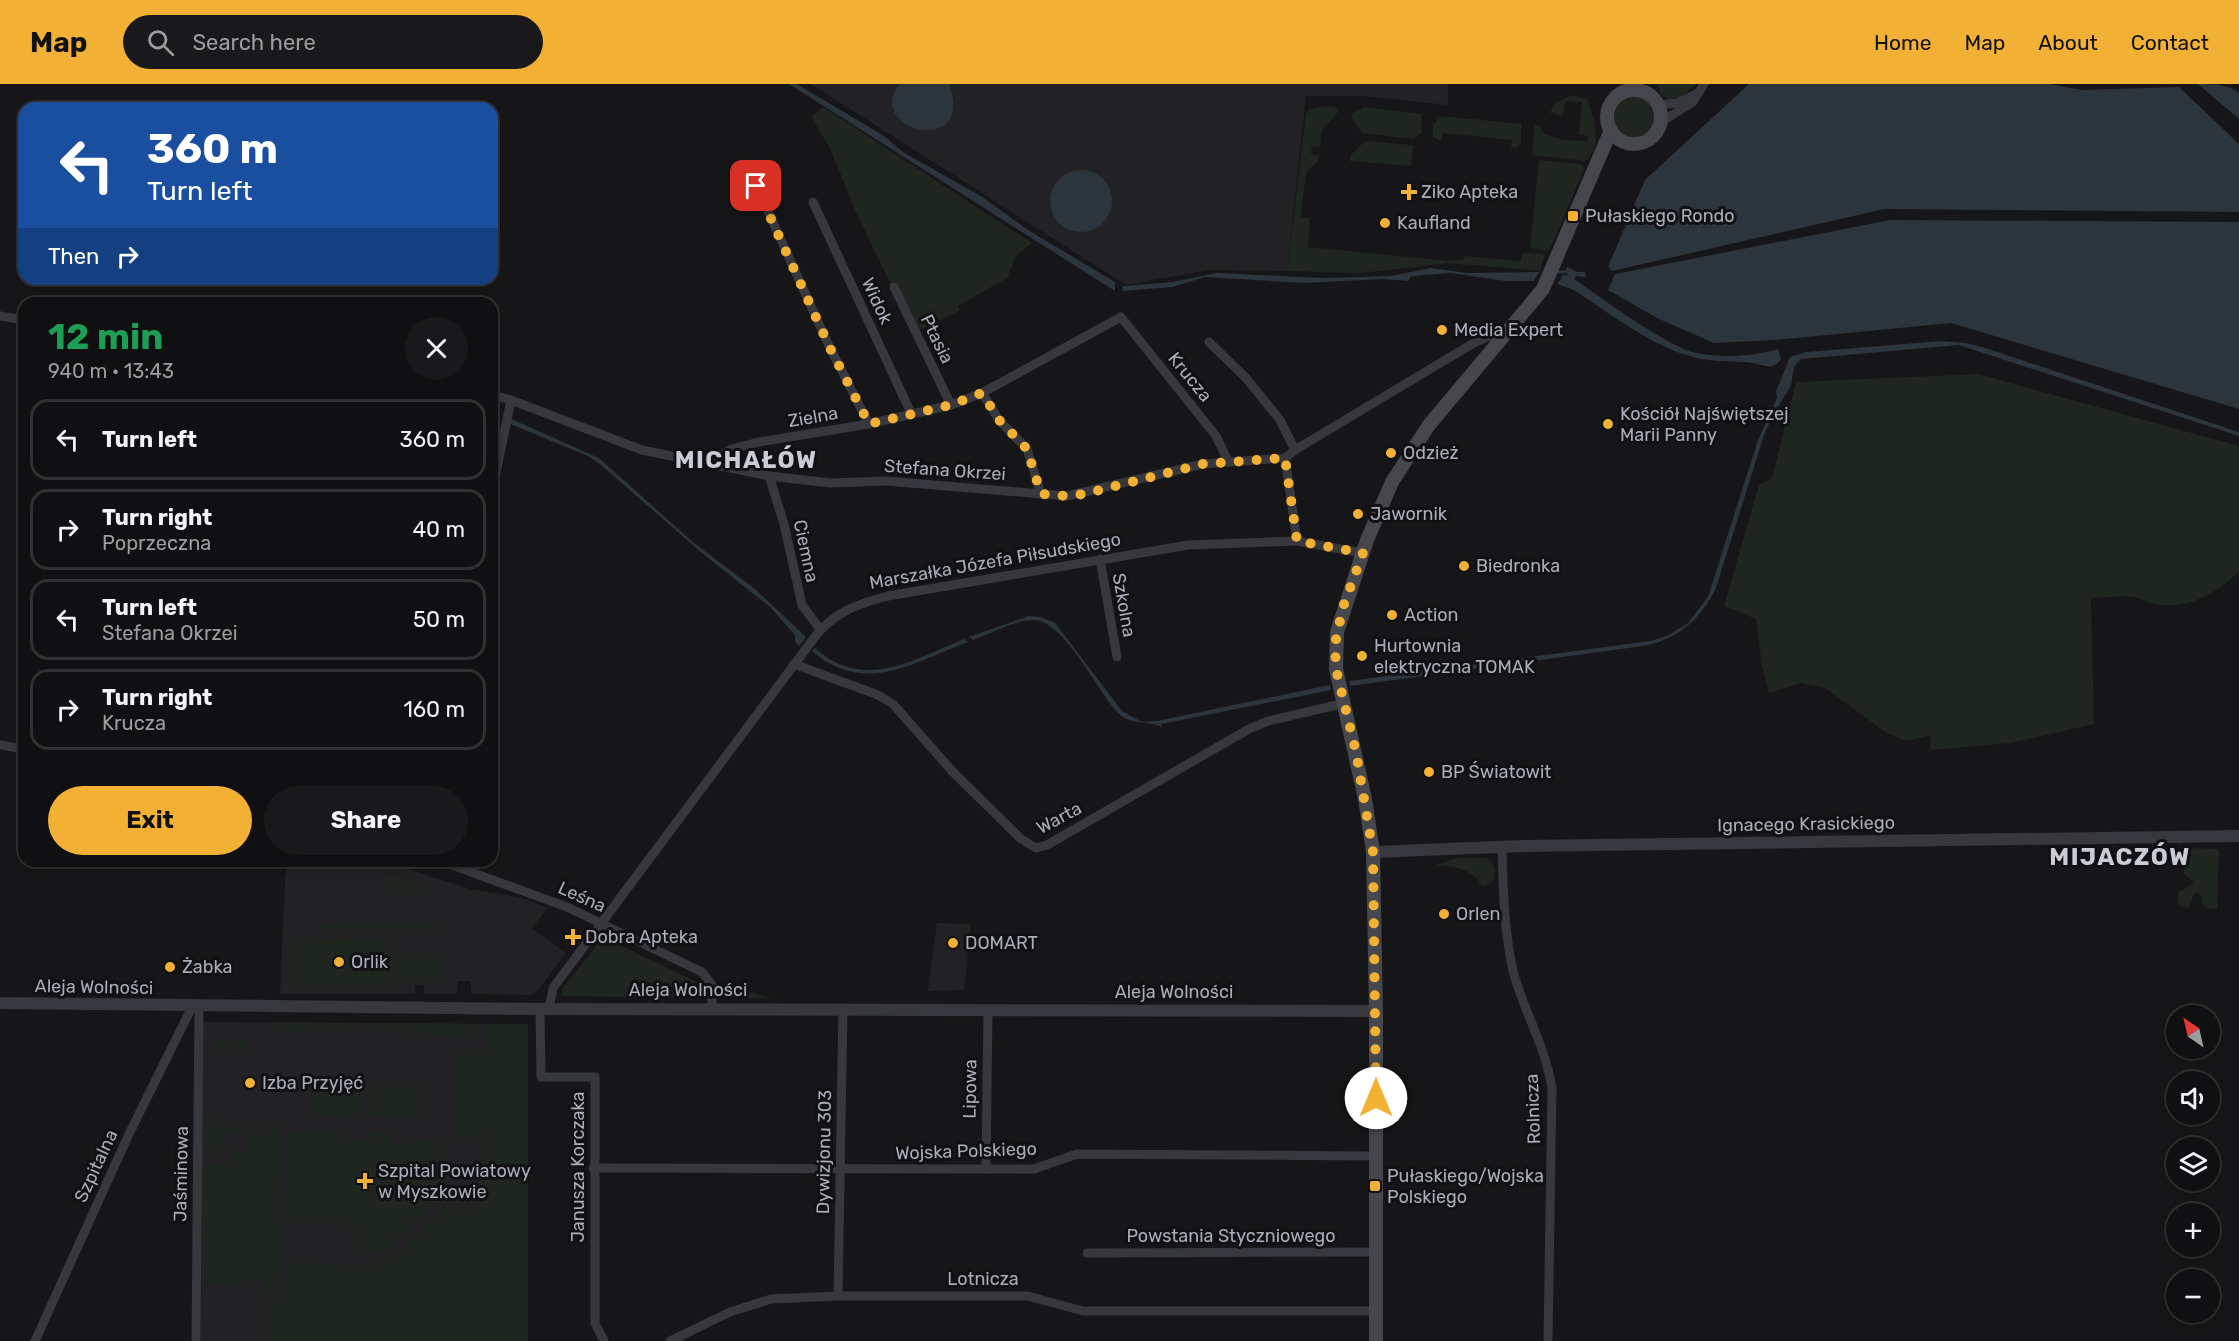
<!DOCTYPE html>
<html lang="en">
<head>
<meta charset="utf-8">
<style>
	:root { --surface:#101012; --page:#19191b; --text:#f1f3f6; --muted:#9c9d9f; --line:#303032; --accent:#f2b134 }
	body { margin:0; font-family:Rubik,sans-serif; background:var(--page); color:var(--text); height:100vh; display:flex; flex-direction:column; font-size:22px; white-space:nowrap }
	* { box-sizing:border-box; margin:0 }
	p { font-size:20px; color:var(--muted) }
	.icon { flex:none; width:33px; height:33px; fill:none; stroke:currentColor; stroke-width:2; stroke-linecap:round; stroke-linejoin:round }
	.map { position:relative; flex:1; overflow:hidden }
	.side { position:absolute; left:18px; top:213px; width:480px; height:570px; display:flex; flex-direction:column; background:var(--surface); border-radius:18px; box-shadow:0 3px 9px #0003,0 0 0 2px var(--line) }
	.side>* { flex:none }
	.hud { position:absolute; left:18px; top:18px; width:480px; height:183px; border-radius:18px; box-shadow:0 3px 9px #0003,0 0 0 2px var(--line); background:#1a4fa0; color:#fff; overflow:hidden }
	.needle { width:39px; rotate:326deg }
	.buttons { position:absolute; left:2166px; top:921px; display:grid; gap:12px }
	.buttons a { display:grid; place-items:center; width:54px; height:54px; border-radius:50%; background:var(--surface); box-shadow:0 3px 9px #0003,0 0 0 2px var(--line); font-size:30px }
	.pin { position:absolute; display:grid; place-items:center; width:51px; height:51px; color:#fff; margin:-26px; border-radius:12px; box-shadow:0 3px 9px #0006 }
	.me { position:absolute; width:66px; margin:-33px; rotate:0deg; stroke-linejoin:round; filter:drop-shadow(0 0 4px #0008) }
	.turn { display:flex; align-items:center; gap:21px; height:126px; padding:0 30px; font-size:27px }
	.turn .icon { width:78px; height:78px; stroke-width:2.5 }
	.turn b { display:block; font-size:42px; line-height:51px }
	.then { display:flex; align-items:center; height:57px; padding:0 30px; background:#0003; gap:12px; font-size:22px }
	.round { display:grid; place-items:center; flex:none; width:63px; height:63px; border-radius:32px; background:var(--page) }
	.overview { display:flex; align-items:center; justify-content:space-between; height:102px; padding:0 30px }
	h1 { font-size:36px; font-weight:700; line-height:45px; color:#1e9e55 }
	.cta { display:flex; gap:12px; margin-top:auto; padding:12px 30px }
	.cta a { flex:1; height:69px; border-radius:36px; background:var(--accent); color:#111; font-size:24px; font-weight:700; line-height:69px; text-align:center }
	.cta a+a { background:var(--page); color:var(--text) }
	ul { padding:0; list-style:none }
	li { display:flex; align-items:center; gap:18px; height:81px; margin:0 12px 9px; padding:0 18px; border:3px solid var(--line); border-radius:18px }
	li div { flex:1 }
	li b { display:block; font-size:22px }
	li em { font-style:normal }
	header { display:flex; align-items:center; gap:36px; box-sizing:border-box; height:84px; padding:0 30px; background:var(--accent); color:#111 }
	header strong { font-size:28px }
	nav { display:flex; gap:33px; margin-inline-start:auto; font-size:21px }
	.search { width:420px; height:54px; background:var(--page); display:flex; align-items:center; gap:15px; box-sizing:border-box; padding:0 21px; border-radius:33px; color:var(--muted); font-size:22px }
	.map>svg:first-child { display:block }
	.built { fill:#222225 }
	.green { fill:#1e261f }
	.water { fill:#2c353c }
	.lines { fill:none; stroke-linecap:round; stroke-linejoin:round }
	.stream { stroke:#2c353c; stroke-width:3 }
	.minor { stroke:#37383d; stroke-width:9 }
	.tertiary { stroke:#37383d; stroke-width:12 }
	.secondary { stroke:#45474d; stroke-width:14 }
	.route { stroke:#f2b134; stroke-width:10; stroke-dasharray:0 18 }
	.poi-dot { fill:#f2b134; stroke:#111113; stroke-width:2 }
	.labels { text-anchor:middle; stroke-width:6; stroke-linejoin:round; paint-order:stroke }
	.poi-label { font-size:18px; fill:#a8adb8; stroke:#111113; text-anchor:start }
	.street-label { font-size:18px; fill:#a8adb8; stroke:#111113 }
	.district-label { font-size:24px; font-weight:bold; letter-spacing:1.5px; fill:#c9ccd4; stroke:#111113 }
</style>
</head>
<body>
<header>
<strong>Map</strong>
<div class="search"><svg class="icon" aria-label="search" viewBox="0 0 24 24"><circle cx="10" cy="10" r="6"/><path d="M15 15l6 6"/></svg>Search here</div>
<nav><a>Home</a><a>Map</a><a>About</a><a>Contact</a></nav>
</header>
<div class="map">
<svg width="2239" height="1257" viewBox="0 0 2239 1257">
	<rect width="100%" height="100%" fill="#161618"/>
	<!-- built -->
	<g class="built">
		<polygon points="811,0 1448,0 1448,21 1362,12 1306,12 1287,187 1209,186 1126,201"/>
		<polygon points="286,777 383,777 470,805 519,813 548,824 532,844 566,869 535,910 531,911 471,910 471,897 458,897 457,910 424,910 424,901 415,901 415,910 280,910"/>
		<polygon points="937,839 971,840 964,906 928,907"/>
		<polygon points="202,938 528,940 528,1257 201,1257"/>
	</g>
	<!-- green -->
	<g class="green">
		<polygon points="1658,0 1696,0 1682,12 1669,16 1660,10"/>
		<path d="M1573,11L1588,16C1593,33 1604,64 1585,77L1532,71L1535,41L1540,42L1543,49L1562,56L1587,57L1588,52L1579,51L1582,18L1565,17L1563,32L1550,29L1555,19Z"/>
		<circle cx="1634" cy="33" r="20"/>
		<polygon points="1326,22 1335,23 1338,28 1322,46 1320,63 1312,62 1311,70 1319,71 1318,77 1306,89 1301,133 1310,134 1308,163 1449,177 1463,176 1464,172 1521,177 1522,169 1545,170 1540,187 1450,179 1361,189 1287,187 1306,30 1309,25"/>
		<polygon points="823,23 1032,159 1016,172 1007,194 958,222 960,226 920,246 896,198 891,201 855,126 830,64 811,33"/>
		<polygon points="1364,23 1422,30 1421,49 1413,55 1363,49 1351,33 1354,28"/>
		<polygon points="1442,32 1521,40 1521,59 1518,63 1511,64 1512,56 1443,49 1441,57 1433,53 1433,40"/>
		<polygon points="1365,57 1413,61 1411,82 1350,77 1350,72"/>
		<polygon points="1539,76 1581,80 1584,85 1550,165 1547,167 1530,164"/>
		<path d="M1978,290L2239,362V487C2217,510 2184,528 2151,519C2146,518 2142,515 2138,514C2124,510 2105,514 2091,514L2094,640L2011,659L1930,666L1931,651L1906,657L1887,649L1825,604L1801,599L1769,609L1762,582L1756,535L1724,522L1759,401L1772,394L1796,298Z"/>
		<polygon points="2184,764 2219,765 2217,824 2208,825 2203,822 2201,811 2198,809 2194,810 2188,824 2180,823 2177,818 2178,809 2194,798 2184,790"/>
		<path d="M1456,774H1485L1492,777L1495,785L1494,796L1489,801L1482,802C1473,784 1454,783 1436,781Z"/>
		<polygon points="388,791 427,803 427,811 388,811"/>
		<polygon points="320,839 440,840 439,846 320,846"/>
		<polygon points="603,853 703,901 703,910 695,914 563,912 562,905"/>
		<polygon points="291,854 387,855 387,901 291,901"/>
		<rect x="390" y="870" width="49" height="28"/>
		<polygon points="725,901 770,914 727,914 720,907 721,902"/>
		<polygon points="276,938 358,939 348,947 276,948"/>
		<polygon points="371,939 479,940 476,949 468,954 375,945"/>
		<polygon points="486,940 528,940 528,1257 270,1257 270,1220 286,1212 287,1179 367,1181 391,1174 401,1168 447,1120 449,1126 484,1123 483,1051 457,1054 457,971 465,965 486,965"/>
		<polygon points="218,957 249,957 249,965 215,964 214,959"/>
		<polygon points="312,1003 360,1003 359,1031 311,1031"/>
		<rect x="369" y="1003" width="49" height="29"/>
		<polygon points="202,1023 214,1042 250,1043 250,1051 269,1051 269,1043 277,1044 281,1048 277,1206 273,1210 262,1210 262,1197 248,1196 248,1199 202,1199 202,1081 232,1081 232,1068 248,1066 247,1048 224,1047 224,1063 217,1071 206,1071 202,1065"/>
		<path d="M292,1047H340L342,1057H365L372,1049L390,1048L391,1059L440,1056L447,1074L445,1108L389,1165L359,1171C351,1162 360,1147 348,1138H286L287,1056V1051Z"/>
	</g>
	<!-- water -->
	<g class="water">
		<polygon points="789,0 797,0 884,52 903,68 984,114 1028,146 1115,198 1115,207"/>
		<path d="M900,0H949C976,75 862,46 900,0Z"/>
		<polygon points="1749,0 2050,0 2082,6 2179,3 2239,60 2239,128 1884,125 1612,187 1608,183 1645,96"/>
		<path d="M2198,0C2214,0 2228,0 2239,9V35Z"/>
		<circle cx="1081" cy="117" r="31"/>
		<polygon points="1890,136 2239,138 2239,325 1951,239 1775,256 1714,259 1657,234 1608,206 1615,190"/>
		<path d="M1567,183L1577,188H1585L1586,193L1576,192L1574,195C1600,213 1668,263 1696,269C1722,274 1752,273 1778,265L1781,275C1774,287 1763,281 1753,279C1733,276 1713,279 1693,273C1653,263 1609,229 1574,206L1557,200L1563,191H1569L1565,187Z"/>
		<polygon points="1431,184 1467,189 1540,188 1533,197 1506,197 1451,189 1411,192 1408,197 1383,195 1305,199 1205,193 1172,203 1122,207 1123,202 1173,198 1216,189 1325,194 1390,192"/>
		<path d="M1941,257L1966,259L1985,264L2239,348V352L1959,261L1801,275L1794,283L1791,302L1774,329L1764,351L1716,504C1701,534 1683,551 1650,561L1350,602L1349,597L1651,557L1667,552L1688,539L1708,513L1758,356L1777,314L1776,307L1790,273L1807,268Z"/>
		<polygon points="509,334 599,374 694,459 755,505 806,553 799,562 795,558 795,551 770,523 702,469 601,381 588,372 508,339"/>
		<path d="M1029,532L1041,533L1055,539L1122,627L1142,638L1157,637L1330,601L1331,606L1161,640L1162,643C1148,636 1133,642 1119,630C1098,609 1065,537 1034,536C1015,536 991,550 973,556L969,553Z"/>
		<path d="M964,555L968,558C912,579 865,612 812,567L815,564C863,608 913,576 964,555Z"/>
	</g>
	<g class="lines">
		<!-- stream -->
		<polyline class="stream" points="1555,188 1569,188"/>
		<!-- minor -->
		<g class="minor">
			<polyline points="1658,21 1677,19 1696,10"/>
			<polyline points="1661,38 1693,18 1704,0"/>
			<polyline points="747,81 830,264 869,340"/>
			<polyline points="813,118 911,329"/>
			<polyline points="894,203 951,321"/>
			<polyline points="0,232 24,236"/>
			<polyline points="1209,258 1246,294 1280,336 1295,366"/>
			<polyline points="982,309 999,336 1027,365 1041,410"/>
			<polyline points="492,311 511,316 642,366 769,392 830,399 886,397 1067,412 1203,380 1285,374 1295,366 1472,260 1511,242"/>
			<polyline points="1285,374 1297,457"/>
			<polyline points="709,379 731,365 759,358 869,340 951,321 982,309 1121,233 1216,352 1228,377"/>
			<polyline points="769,392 784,440 802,521 820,545"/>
			<polyline points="492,408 511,316"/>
			<polyline points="1100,475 1117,573"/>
			<polyline points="794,580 878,611 893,620 953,688 1021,755 1036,764 1047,761 1249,645 1268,637 1345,619"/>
			<polyline points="0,661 24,665"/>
			<path d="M1502,763C1503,803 1504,847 1513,887C1524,928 1545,961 1552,1004L1548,1257"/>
			<polyline points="441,777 567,823 702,888 712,901 712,924"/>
			<polyline points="540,925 541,993 595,993 595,1239 604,1257"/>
			<path d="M549,925L553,904L814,554C834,528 857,520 888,512L1188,461L1297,457L1363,469"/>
			<polyline points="593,1084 1034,1085 1077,1070 1375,1072"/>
			<polyline points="986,1085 988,925"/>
			<polyline points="1087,1169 1375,1168"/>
			<polyline points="838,1212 843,924"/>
			<polyline points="35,1257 129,1050 192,923"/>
			<polyline points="196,1257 199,923"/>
			<polyline points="670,1257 730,1228 771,1215 838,1212 1028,1212 1083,1227 1375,1227"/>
		</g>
		<!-- tertiary -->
		<g class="tertiary">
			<polyline points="1373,768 1522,762 2239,752"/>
			<polyline points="0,919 540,925 1376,927"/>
		</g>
		<!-- secondary -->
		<g class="secondary">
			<circle cx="1634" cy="33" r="27"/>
			<polyline points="1376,1257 1376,927 1373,768 1365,715 1336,585 1337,548 1367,456 1392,398 1429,341 1543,205 1611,46"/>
		</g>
	</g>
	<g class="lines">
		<!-- route -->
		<polyline class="route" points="756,102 830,264 869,340 951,321 982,309 999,336 1027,365 1041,410 1067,412 1084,410 1203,380 1285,374 1297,457 1363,469 1343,523 1335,560 1336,585 1356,668 1373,768 1376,1014"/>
	</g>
	<!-- markers -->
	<g class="poi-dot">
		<path d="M1406 99h6v6h6v6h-6v6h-6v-6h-6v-6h6z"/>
		<rect x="1567" y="126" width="12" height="12" rx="3"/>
		<circle cx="1385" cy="139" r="6"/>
		<circle cx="1442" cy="246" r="6"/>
		<circle cx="1608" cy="340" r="6"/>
		<circle cx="1391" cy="369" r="6"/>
		<circle cx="1358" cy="430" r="6"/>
		<circle cx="1464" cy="482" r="6"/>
		<circle cx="1392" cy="531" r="6"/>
		<circle cx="1362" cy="572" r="6"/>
		<circle cx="1429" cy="688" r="6"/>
		<circle cx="1444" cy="830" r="6"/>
		<path d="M570 844h6v6h6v6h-6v6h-6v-6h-6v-6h6z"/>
		<circle cx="953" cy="859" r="6"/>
		<circle cx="339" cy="878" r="6"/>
		<circle cx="170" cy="883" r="6"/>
		<circle cx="250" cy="999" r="6"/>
		<path d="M362 1088h6v6h6v6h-6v6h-6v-6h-6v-6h6z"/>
		<rect x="1369" y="1096" width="12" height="12" rx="3"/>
	</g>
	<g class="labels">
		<!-- poi labels -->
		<g class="poi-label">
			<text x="1421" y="114">Ziko Apteka</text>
			<text x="1585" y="138">Pułaskiego Rondo</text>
			<text x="1397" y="145">Kaufland</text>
			<text x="1454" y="252">Media Expert</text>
			<text x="1620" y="336">Kościół Najświętszej<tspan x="1620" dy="21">Marii Panny</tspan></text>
			<text x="1403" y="375">Odzież</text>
			<text x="1370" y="436">Jawornik</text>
			<text x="1476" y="488">Biedronka</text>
			<text x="1404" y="537">Action</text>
			<text x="1374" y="568">Hurtownia<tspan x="1374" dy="21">elektryczna TOMAK</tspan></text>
			<text x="1441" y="694">BP Światowit</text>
			<text x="1456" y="836">Orlen</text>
			<text x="585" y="859">Dobra Apteka</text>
			<text x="965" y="865">DOMART</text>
			<text x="351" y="884">Orlik</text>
			<text x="182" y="889">Żabka</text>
			<text x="262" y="1005">Izba Przyjęć</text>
			<text x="378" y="1093">Szpital Powiatowy<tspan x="378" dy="21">w Myszkowie</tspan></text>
			<text x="1387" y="1098">Pułaskiego/Wojska<tspan x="1387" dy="21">Polskiego</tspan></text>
		</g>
		<!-- street labels -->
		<g class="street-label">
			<text transform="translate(877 217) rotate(65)" y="6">Widok</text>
			<text transform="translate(937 255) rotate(64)" y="6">Ptasia</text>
			<text transform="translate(1190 293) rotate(51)" y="6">Krucza</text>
			<text transform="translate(813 333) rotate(-10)" y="6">Zielna</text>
			<text transform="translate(945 386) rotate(4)" y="6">Stefana Okrzei</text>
			<text transform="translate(806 467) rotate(78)" y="6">Ciemna</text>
			<text transform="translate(995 477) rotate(-10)" y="6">Marszałka Józefa Piłsudskiego</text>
			<text transform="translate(1124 521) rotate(80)" y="6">Szkolna</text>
			<text transform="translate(1059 734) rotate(-28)" y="6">Warta</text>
			<text transform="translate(1806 740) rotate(-1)" y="6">Ignacego Krasickiego</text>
			<text transform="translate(582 813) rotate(24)" y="6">Leśna</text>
			<text transform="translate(94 903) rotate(1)" y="6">Aleja Wolności</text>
			<text x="688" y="912">Aleja Wolności</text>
			<text x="1174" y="914">Aleja Wolności</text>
			<text transform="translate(970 1005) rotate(-89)" y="6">Lipowa</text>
			<text transform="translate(1533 1025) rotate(-92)" y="6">Rolnicza</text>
			<text transform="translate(966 1067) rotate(-2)" y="6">Wojska Polskiego</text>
			<text transform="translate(824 1068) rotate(-89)" y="6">Dywizjonu 303</text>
			<text transform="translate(96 1082) rotate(-65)" y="6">Szpitalna</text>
			<text transform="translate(578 1083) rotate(-90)" y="6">Janusza Korczaka</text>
			<text transform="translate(181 1090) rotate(-89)" y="6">Jaśminowa</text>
			<text x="1231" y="1158">Powstania Styczniowego</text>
			<text x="983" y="1201">Lotnicza</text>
		</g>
		<!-- district labels -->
		<g class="district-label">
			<text x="746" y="384">MICHAŁÓW</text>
			<text x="2120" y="781">MIJACZÓW</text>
		</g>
	</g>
</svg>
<div class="buttons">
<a><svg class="needle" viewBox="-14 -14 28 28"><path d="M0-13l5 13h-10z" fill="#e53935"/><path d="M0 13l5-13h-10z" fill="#9c9d9f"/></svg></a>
<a><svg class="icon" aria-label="sound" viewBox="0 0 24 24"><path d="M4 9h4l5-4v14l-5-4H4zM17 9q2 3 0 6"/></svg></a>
<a><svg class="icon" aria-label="layers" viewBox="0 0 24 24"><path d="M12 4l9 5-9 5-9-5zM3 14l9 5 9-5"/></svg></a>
<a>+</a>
<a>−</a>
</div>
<div class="pin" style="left:756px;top:102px;background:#d93025"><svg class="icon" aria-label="arrive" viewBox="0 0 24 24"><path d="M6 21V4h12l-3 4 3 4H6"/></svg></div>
<svg class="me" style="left:1376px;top:1014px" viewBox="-20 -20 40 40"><circle r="19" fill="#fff"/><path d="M0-13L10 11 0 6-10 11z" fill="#f2b134"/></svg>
<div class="hud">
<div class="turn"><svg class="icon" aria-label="left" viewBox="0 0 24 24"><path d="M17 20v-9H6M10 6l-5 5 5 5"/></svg><div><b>360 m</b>Turn left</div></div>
<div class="then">Then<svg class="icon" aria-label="right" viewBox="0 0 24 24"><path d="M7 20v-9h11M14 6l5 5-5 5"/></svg></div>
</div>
<section class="side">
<div class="overview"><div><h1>12 min</h1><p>940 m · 13:43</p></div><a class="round"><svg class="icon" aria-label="close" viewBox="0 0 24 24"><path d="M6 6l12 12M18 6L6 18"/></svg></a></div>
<ul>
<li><svg class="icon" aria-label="left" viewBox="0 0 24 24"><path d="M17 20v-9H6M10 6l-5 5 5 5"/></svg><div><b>Turn left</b></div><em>360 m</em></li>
<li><svg class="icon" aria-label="right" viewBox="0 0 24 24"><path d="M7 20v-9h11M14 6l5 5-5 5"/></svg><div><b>Turn right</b><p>Poprzeczna</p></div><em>40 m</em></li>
<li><svg class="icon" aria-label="left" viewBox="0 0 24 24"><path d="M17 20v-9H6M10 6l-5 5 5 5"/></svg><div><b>Turn left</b><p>Stefana Okrzei</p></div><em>50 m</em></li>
<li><svg class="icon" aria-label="right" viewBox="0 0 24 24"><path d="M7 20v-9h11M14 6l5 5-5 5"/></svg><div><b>Turn right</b><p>Krucza</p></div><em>160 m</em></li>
</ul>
<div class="cta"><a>Exit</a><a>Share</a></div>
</section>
</div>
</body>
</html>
